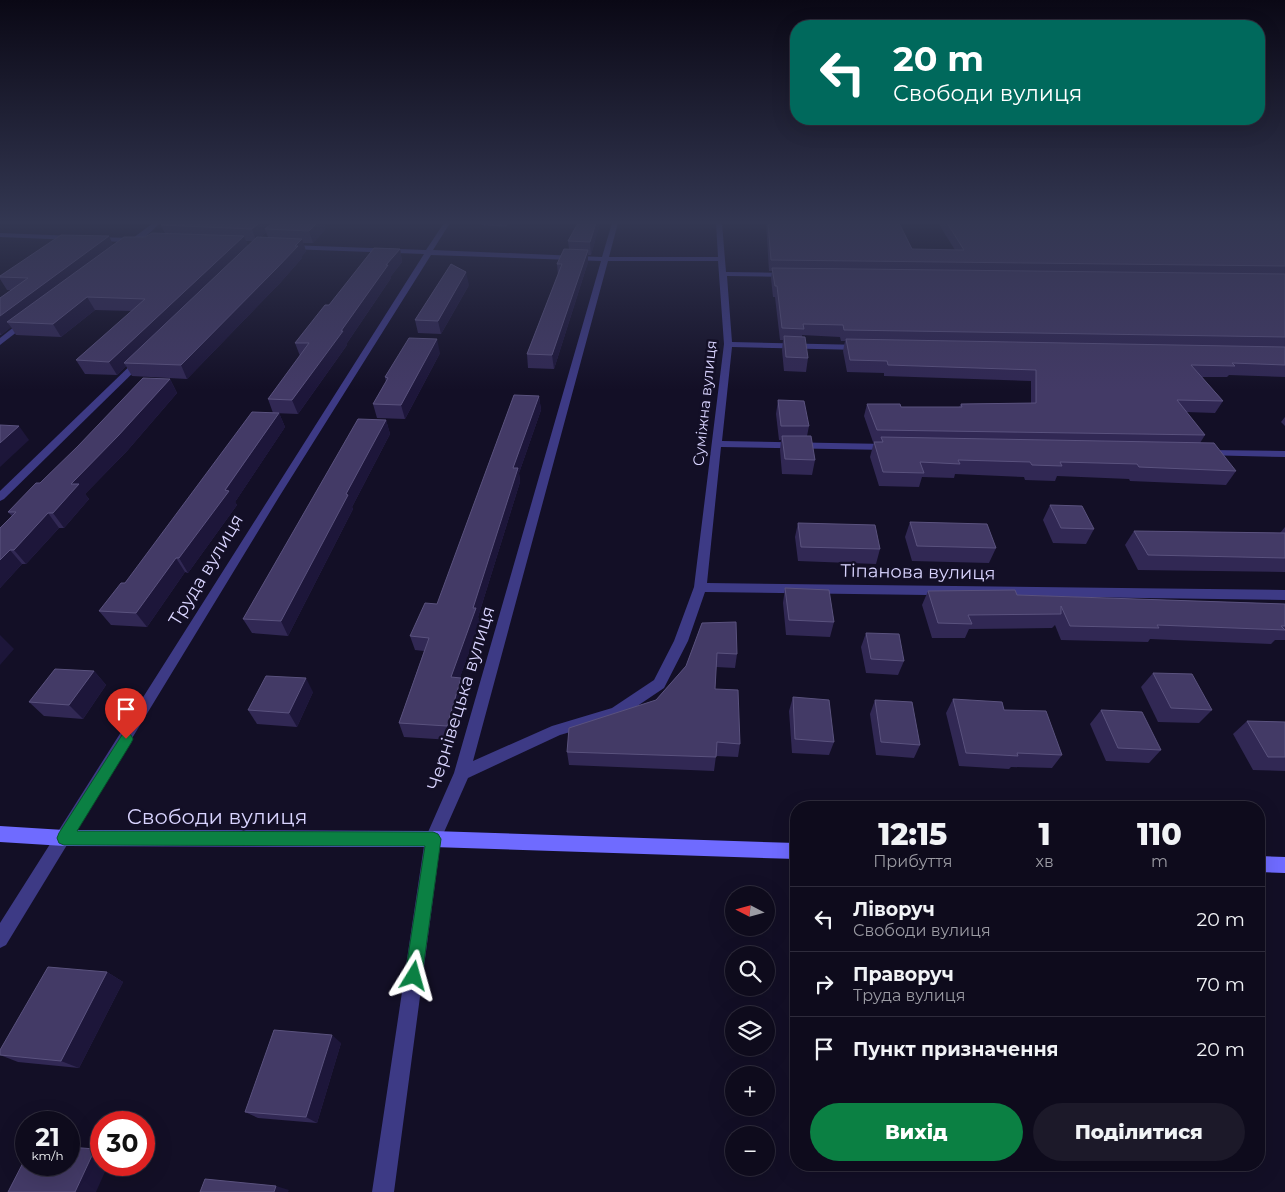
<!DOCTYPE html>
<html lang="uk">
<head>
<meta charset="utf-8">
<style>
	:root { --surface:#0e0b1c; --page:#1c1929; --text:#f1f3f6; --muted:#9b9ba3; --line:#2e2b3b; --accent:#0b8043 }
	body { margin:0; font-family:Montserrat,sans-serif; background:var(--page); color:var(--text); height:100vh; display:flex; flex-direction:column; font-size:19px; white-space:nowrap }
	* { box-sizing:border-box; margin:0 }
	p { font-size:16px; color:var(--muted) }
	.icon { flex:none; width:28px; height:28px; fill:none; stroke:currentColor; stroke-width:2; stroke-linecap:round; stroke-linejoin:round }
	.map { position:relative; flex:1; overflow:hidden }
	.details { position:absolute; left:790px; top:801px; width:475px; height:370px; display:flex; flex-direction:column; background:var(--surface); border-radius:20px; box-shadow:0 5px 20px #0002,0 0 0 1px var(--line) }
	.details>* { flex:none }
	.top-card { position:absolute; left:790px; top:20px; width:475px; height:105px; border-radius:20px; box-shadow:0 5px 20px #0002,0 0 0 1px var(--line); background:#00695c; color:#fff; overflow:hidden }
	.needle { width:32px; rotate:276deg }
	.tools { position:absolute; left:725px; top:886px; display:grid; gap:10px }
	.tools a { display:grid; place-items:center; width:50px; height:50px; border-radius:50%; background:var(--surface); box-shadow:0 5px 20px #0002,0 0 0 1px var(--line); font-size:25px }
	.speed { position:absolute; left:15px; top:1111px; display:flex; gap:10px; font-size:25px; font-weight:700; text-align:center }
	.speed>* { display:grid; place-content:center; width:65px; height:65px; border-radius:50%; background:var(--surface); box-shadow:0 5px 20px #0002,0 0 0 1px var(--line); line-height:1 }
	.speed small { font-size:12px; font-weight:400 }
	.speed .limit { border:8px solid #d22; background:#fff; color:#111 }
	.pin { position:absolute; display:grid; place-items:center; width:42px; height:42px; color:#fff; margin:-51px -21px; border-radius:50% 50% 50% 0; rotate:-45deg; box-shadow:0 0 5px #0007 }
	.pin .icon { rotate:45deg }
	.me { position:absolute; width:55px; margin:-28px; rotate:8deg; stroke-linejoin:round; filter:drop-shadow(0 0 4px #0008) }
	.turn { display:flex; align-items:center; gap:18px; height:105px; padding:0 20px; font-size:22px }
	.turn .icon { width:65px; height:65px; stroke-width:2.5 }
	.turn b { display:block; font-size:35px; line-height:42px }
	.eta { display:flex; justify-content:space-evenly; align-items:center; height:85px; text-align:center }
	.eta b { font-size:30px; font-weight:800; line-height:35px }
	.button { display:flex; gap:10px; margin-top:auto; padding:10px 20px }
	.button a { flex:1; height:58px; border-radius:30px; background:var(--accent); color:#fff; font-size:20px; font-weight:800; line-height:58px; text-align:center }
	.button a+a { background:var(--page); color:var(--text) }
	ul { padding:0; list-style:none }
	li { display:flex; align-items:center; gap:15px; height:65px; padding:0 20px; border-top:1px solid var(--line) }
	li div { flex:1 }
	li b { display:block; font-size:19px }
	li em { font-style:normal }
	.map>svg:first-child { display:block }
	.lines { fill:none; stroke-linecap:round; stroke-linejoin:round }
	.minor { fill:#3d3a85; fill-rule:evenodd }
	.secondary { fill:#6f6bff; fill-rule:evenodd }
	.wall { fill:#312854; fill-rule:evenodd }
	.shaded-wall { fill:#1d163a }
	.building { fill:#433a66; stroke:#5a527e }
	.route { fill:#0b8043; stroke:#07532c }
	.labels { text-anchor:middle; stroke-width:5; stroke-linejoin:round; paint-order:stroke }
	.far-street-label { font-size:15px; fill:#d9d4ff; stroke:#130f26 }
	.street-label { font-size:18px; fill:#d9d4ff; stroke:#130f26 }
	.near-street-label { font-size:21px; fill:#d9d4ff; stroke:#130f26 }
</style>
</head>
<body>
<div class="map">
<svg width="1285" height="1192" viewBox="0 0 1285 1192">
	<rect width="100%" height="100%" fill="#130f26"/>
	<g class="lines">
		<!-- minor -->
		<g class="minor">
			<path d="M153,223H160C152,231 137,246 126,246L127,242L94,241L90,239L94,237L133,238Z"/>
			<path d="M444,223H450L433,250L602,257L612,223H618L609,257H718L716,223H722L726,272L788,273L792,275L788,277L727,276L732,342L863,345L864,347L860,350L732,347L722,441L888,444L893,447L888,450L721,447L707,583L1285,590V600L705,592L688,641L664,688L621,717L560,735L468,778L441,839L394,1192H372L425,839L454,773L601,261L431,255L279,497L6,945L0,948V923L424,254L289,249L285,247L289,245L426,250ZM608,261H718L724,344L694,587L674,641L654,680L612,708L552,726L473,761Z"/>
			<polygon points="0,233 74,236 77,238 74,240 0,237"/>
			<polygon points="24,319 31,321 0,345 0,338"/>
			<polygon points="140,358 144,361 143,363 4,499 0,501 0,491 137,359"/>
			<polygon points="1206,450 1285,451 1285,457 1202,455 1201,453"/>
		</g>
		<!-- secondary -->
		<g class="secondary">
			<polygon points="0,826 64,830 433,831 796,843 796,859 433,847 64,846 0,842"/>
			<polygon points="1259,856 1285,857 1285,873 1259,872"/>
		</g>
	</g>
	<!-- wall -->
	<g class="wall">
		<polygon points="482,223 508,223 506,227 482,225"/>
		<polygon points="577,223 600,223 591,255 588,255 588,262 554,369 528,368 527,354 558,275 557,264 569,249 568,241 577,224"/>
		<polygon points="766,223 899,223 912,249 955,250 938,223 1285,223 1285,377 1229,375 1227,377 1202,377 1223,401 1215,413 1186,412 1205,435 1200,443 1236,471 1226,485 1130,481 1129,479 1057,476 1055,481 1025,480 1024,477 955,474 954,478 922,477 919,487 879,486 870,457 874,442 880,442 873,442 864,416 867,404 901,407 959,407 961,404 1031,403 1031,381 884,376 884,373 847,372 843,351 845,341 841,341 840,337 802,335 808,358 806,372 784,371 782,350 783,340 780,340 775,297 773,297 771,278 772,271 769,271"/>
		<path d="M161,225L324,227L325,230L313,243H303L306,251L302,256V258L280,283L187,379L132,376L126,366L117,375L85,374L76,360L132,311L95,310L61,337L16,335L11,327L1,335H0V298L11,290H7L0,279V276L113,245L165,233ZM266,232L268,237H261ZM246,241H253L248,246Z"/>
		<polygon points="400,249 402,262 391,276 391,278 347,343 347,345 298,414 273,413 268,399 300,356 295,343 329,305"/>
		<polygon points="469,285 441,334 418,333 415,320"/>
		<polygon points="440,353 405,419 377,418 373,404 386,382 385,377"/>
		<polygon points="170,379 177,393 127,451 85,494 89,499 64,528 59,528 26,564 22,564 0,588 0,528 12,516 8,512"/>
		<polygon points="539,396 541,410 519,473 520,482 478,617 480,622 460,677 465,692 451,740 404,737 399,723 424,651 415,650 410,636 437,604"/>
		<polygon points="778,400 809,426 807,436 815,460 812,475 782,474 780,450 781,440 779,440 776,414"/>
		<polygon points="279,413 285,427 235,502 237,505 188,573 185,572 147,627 111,625 99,611"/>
		<polygon points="1285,417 1285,426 1281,422"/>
		<polygon points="386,420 390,434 352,507 353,509 288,636 252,633 243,619"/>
		<polygon points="1050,505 1094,529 1086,544 1053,543 1043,520"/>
		<polygon points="910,522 996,548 989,563 912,561 905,537"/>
		<polygon points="798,523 880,549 876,564 798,561 795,537"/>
		<polygon points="1285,527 1285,572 1138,570 1125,545 1134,531 1280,533"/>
		<polygon points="785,588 834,622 830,637 786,635 783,603"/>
		<polygon points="928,591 1017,595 1285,604 1285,640 1275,640 1271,644 1150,639 1148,642 1061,640 1055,625 1052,628 969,629 965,638 932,638 922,605"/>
		<polygon points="702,623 737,654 735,668 716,667 715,689 740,744 738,757 716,756 714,771 569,765 567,752 656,700 686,666"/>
		<polygon points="866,633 904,661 898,675 866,673 861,647"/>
		<polygon points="94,671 106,685 83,719 44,716 29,702"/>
		<polygon points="1153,673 1212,710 1199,723 1158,722 1141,687"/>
		<polygon points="313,692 297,727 257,724 248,710"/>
		<polygon points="793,697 834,742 829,755 792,753 789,711"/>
		<polygon points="953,699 1004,710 1062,755 1052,768 1011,767 1009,769 959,766 946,713"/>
		<polygon points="875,700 920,745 914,758 876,755 870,714"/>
		<polygon points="1101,710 1161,750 1149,763 1106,761 1090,724"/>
		<polygon points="1247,721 1285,722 1285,771 1253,770 1233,734"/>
		<polygon points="107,972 123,982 79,1068 18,1062 0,1055 0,1050"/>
		<polygon points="341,1043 317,1123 258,1118 245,1112"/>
	</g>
	<!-- shaded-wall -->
	<g class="shaded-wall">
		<polygon points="259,223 275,223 265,229 266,232 256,241 252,229"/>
		<polygon points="317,223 328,223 324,227 325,230 313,243 309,231"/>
		<polygon points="596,223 600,223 591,255 590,242"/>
		<polygon points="109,236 115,249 7,322 11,327 1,335 0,332 0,316"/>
		<polygon points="244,236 249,249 124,363 126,366 117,375 109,362"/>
		<polygon points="302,239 306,251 302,256 302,258 280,283 187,379 181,365"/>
		<polygon points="400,249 402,262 391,276 391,278 347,343 347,345 298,414 292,400 341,331 386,265"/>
		<polygon points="588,250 588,262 554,369 552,355"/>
		<polygon points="466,272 469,285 441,334 438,321"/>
		<polygon points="87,297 95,310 61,337 53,324"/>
		<polygon points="437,339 440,353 405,419 401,405"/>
		<polygon points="170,379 177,393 127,451 85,494 89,499 64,528 53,513 71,484"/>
		<polygon points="539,396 541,410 519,473 520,482 478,617 480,622 455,691 451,677 473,608 513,468"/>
		<polygon points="279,413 285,427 235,502 237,505 188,573 179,558"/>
		<polygon points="386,420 390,434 352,507 353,509 288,636 281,621 346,494"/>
		<polygon points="19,426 29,440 0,467 0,443"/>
		<polygon points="48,513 59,528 26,564 14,550"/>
		<polygon points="10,550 22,564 0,588 0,560"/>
		<polygon points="176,558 185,572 147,627 136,613"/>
		<polygon points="0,635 14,649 0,665"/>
		<polygon points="94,671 106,685 83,719 69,705"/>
		<polygon points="306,678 313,692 297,727 289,713"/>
		<polygon points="461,678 465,692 451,740 447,726"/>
		<polygon points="107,972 123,982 79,1068 61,1061"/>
		<polygon points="332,1035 341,1043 317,1123 306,1117"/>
		<polygon points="95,1149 101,1151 101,1165 108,1165 96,1192 75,1192"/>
		<polygon points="276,1186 289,1190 288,1192 274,1192"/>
	</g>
	<!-- building -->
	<g class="building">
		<polygon points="164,223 259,223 252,229 161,225"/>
		<polygon points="272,223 317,223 309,231 265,229"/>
		<polygon points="578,223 596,223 590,242 568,241"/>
		<polygon points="768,223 899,223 912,249 962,250 964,250 947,223 1285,223 1285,266 771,260"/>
		<polygon points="152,233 244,236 109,362 76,360 145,299 87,297 53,324 7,322 124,237 145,237"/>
		<polygon points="61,235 109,236 0,316 0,298 28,278 0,277 0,276"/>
		<polygon points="257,237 302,239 295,246 298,246 275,270 181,365 124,363"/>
		<polygon points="374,248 400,249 386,265 388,265 341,331 343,331 292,400 268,399 309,343 295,343 325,305 329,305"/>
		<polygon points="564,249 588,250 552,355 527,354 562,264 557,264"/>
		<polygon points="451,264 466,272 438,321 415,320"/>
		<polygon points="772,268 1285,274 1285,337 844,330 843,325 803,324 804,329 782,328 777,286 775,286"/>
		<polygon points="784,336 805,337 808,358 786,357"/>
		<polygon points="409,338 437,339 401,405 373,404 388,378 385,377"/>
		<polygon points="846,339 1285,347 1285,365 1232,363 1235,366 1191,365 1223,401 1177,400 1205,435 877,430 867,404 900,404 901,407 962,407 961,404 1036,403 1036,370 888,365 887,361 850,360"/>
		<polygon points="143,378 170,379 118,436 71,484 79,484 53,513 48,513 14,550 10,550 0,560 0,528 16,512 8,512 36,483 40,483 78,446"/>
		<polygon points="514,395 539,396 513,468 518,468 473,608 476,608 451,677 461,678 447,726 399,723 429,638 410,636 425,603 437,604"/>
		<polygon points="778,400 804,401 809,426 781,426"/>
		<polygon points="252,412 279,413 225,490 229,491 179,558 176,558 136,613 99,611 121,583 125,583"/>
		<polygon points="358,419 386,420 346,494 348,495 281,621 243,619"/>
		<polygon points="0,425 19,426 0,443"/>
		<polygon points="782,436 811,436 815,460 785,459"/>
		<polygon points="881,437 1214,443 1236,471 1139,467 1137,464 1060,462 1062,466 1032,465 1030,462 958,460 960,464 920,462 924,473 883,472 874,442 883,442"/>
		<polygon points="1050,505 1082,506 1094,529 1061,528"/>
		<polygon points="910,522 987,524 996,548 917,546"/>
		<polygon points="798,523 875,525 880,549 801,547"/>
		<polygon points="1134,531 1285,533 1285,558 1148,555"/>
		<polygon points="785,588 829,590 834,622 789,620"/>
		<polygon points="1015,590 1017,595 1285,604 1285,626 1281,626 1285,630 1157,625 1159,628 1070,626 1061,606 1061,614 968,615 972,624 938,623 928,591"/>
		<polygon points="736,622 737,654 717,653 715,689 738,690 740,744 717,742 716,757 567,752 569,728 656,700 686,666 702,623"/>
		<polygon points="866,633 899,634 904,661 871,659"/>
		<polygon points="55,669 94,671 69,705 29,702"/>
		<polygon points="1153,673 1192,674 1212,710 1171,708"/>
		<polygon points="266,676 306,678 289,713 248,710"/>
		<polygon points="793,697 829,700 834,742 795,739"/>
		<polygon points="953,699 1002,702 1004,710 1046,711 1062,755 1017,753 1018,756 966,753"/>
		<polygon points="875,700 912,702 920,745 881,742"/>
		<polygon points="1101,710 1142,712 1161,750 1118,748"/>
		<polygon points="1247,721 1285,722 1285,757 1268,757"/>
		<polygon points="48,967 107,972 61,1061 0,1055 0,1050"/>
		<polygon points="274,1030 332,1035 306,1117 245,1112"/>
		<polygon points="69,1147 95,1149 75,1192 8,1192 26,1157 26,1165 69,1165"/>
		<polygon points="205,1179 276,1186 274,1192 200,1192"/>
	</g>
	<!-- sky -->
	<linearGradient id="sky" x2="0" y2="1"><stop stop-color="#0a0815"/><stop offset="0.57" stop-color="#333752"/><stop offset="1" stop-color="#333752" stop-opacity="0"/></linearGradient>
	<rect width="1285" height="390" fill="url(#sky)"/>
	<!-- route -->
	<polygon class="route" points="126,733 131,735 133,739 131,743 77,831 433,832 438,834 441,839 422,976 420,982 414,985 408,982 405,976 425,846 64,845 59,843 57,838 59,833 122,735"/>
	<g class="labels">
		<!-- far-street labels -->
		<g class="far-street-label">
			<text transform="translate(705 403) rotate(-84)" y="5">Суміжна вулиця</text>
		</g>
		<!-- street labels -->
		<g class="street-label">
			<text transform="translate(206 570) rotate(-59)" y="6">Труда вулиця</text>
			<text transform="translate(918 572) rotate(1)" y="6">Тіпанова вулиця</text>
			<text transform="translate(461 698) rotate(-73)" y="6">Чернівецька вулиця</text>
		</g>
		<!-- near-street labels -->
		<g class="near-street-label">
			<text x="217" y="824">Свободи вулиця</text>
		</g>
	</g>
</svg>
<div class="tools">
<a><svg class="needle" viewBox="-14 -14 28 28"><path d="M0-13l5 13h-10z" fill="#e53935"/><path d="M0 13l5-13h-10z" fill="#9b9ba3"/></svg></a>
<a><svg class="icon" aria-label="search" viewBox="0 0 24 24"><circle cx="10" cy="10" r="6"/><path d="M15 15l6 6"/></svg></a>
<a><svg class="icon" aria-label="layers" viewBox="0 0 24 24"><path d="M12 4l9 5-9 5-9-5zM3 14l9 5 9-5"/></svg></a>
<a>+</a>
<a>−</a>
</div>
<div class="speed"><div>21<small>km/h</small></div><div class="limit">30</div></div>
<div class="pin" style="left:126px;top:739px;background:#d93025"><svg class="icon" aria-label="arrive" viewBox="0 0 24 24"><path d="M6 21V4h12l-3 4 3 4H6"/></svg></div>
<svg class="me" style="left:414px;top:976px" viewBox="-20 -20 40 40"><path d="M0-17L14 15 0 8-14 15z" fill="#0b8043" stroke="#fff" stroke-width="4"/></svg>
<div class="top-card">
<div class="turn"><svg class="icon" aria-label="left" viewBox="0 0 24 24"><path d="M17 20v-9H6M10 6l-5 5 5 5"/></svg><div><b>20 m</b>Свободи вулиця</div></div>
</div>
<section class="details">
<div class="eta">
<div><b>12:15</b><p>Прибуття</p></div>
<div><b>1</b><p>хв</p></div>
<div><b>110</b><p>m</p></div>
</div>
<ul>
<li><svg class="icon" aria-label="left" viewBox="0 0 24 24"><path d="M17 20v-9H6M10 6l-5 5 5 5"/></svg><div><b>Ліворуч</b><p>Свободи вулиця</p></div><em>20 m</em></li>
<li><svg class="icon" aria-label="right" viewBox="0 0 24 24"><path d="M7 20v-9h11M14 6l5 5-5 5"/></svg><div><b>Праворуч</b><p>Труда вулиця</p></div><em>70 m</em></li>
<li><svg class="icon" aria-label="arrive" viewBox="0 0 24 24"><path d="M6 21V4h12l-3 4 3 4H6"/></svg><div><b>Пункт призначення</b></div><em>20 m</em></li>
</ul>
<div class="button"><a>Вихід</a><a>Поділитися</a></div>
</section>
</div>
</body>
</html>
